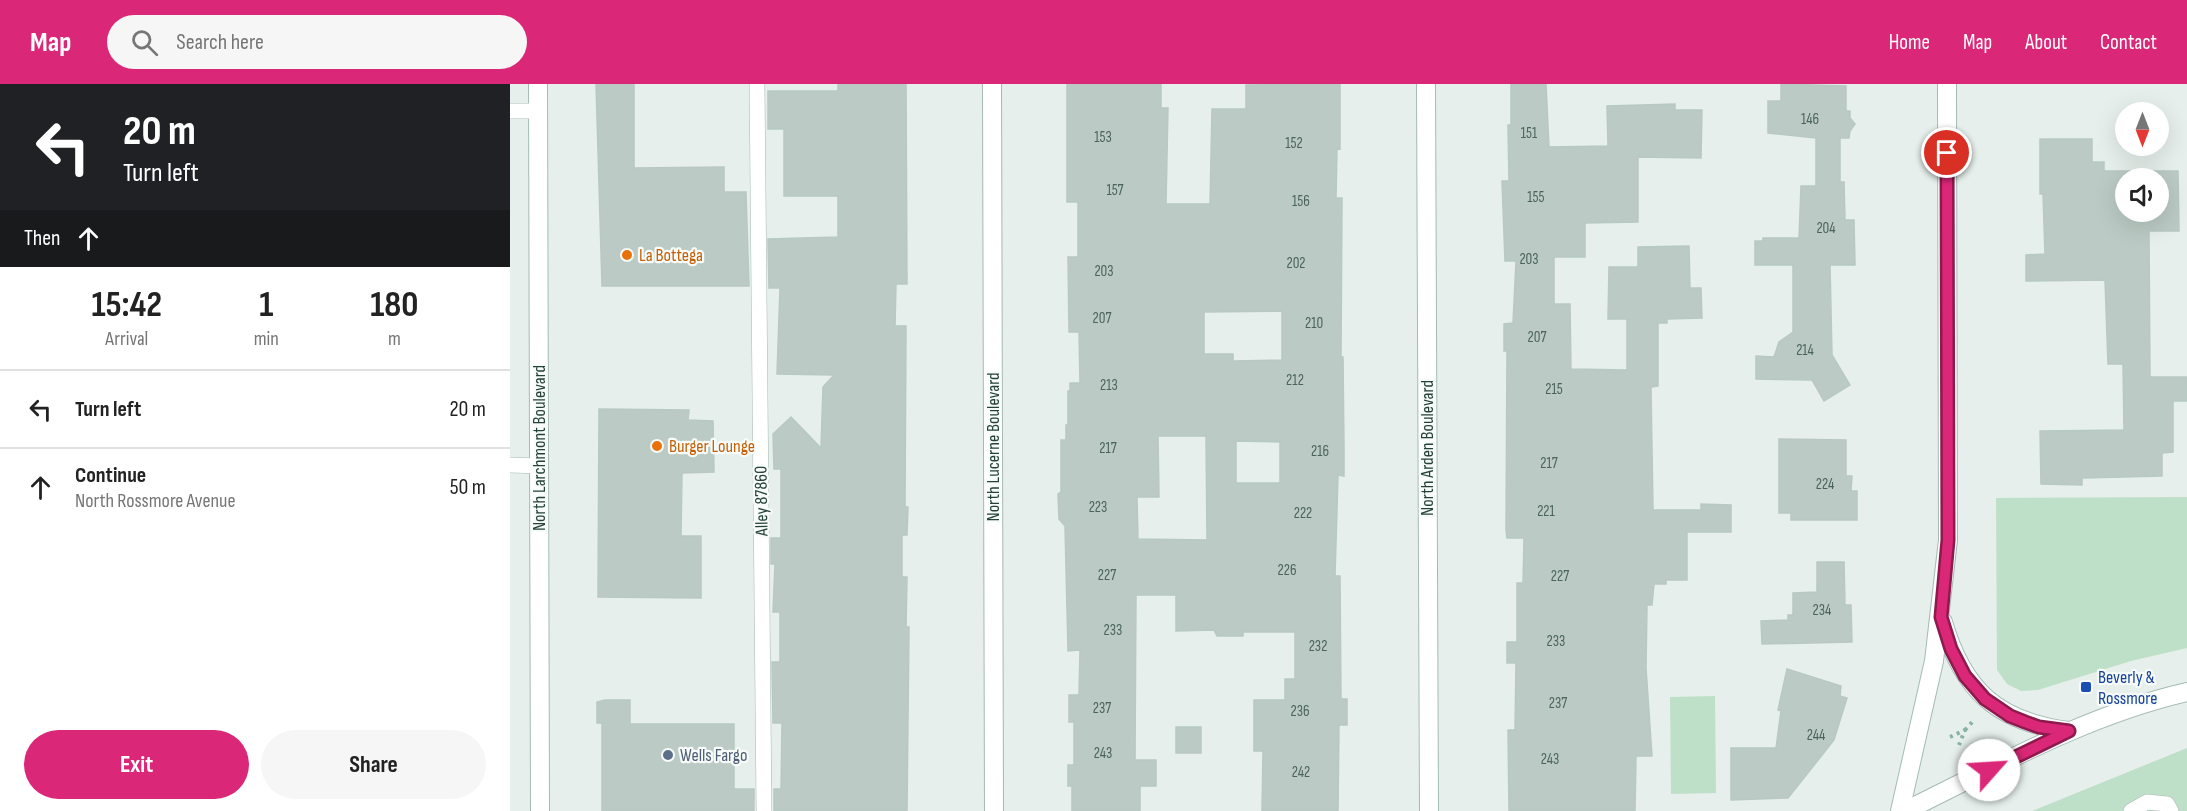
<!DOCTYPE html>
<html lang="en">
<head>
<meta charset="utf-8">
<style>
	:root { --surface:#fff; --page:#f6f6f6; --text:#222; --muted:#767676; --line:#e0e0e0; --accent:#db2777 }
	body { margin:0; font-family:"Sofia Sans Condensed",sans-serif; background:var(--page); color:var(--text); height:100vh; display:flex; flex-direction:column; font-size:22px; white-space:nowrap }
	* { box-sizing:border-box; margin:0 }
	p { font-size:20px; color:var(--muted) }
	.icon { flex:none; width:33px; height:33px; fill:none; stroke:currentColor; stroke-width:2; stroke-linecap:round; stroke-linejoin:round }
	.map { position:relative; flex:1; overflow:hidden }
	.sheet { display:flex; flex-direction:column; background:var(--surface); width:510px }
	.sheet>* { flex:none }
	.guide { background:#202124; color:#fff; overflow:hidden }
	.needle { width:39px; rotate:180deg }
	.buttons { position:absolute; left:1605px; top:18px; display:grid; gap:12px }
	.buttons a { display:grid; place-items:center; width:54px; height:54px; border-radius:50%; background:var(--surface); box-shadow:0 6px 24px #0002; font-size:30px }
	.pin { position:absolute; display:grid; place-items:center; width:51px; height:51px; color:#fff; margin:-26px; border:3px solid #fff; border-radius:50%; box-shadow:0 2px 6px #0007 }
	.me { position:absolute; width:66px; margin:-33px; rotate:64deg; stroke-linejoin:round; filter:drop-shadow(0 0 4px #0008) }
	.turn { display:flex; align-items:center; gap:21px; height:126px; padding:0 24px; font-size:27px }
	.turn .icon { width:78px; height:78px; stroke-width:2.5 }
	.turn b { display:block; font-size:42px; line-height:51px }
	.then { display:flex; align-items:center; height:57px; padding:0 24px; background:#0003; gap:12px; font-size:22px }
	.eta { display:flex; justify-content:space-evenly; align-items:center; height:102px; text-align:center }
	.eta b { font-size:36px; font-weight:700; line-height:42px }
	.action { display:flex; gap:12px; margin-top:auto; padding:12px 24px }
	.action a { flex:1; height:69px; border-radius:36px; background:var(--accent); color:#fff; font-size:24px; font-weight:700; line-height:69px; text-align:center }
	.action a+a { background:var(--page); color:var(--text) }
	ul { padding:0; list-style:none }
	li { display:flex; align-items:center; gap:18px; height:78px; padding:0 24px; border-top:2px solid var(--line) }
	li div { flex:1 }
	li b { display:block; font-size:22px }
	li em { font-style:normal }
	header { display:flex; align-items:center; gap:36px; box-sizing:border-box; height:84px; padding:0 30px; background:var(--accent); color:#fff }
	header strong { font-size:28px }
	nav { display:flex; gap:33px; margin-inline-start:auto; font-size:21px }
	.search { width:420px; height:54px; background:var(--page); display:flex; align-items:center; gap:15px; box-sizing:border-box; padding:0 21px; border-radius:33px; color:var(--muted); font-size:22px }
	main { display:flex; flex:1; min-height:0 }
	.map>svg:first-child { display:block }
	.green { fill:#bfe0c8 }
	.building { fill:#bbcac4; stroke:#b8c9c2; stroke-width:1.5; fill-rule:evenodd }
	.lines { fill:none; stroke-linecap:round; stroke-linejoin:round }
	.lane-casing { stroke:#a8b8b2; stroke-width:16 }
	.street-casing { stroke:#a8b8b2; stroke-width:20 }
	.secondary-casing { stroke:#a4bbb3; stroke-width:20 }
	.path { stroke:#86b3a5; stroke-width:4; stroke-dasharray:3 4.5; stroke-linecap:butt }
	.lane { stroke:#fff; stroke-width:15 }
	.street { stroke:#fff; stroke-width:18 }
	.secondary { stroke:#fff; stroke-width:18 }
	.route-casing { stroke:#8e194d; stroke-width:15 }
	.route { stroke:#db2777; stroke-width:10 }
	.food-dot { fill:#e8710a; stroke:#f7fbf9; stroke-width:2 }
	.transit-dot { fill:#1a4fb4; stroke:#f7fbf9; stroke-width:2 }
	.service-dot { fill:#5c6f8a; stroke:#f7fbf9; stroke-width:2 }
	.labels { text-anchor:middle; stroke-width:4.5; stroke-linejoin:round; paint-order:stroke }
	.number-label { font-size:15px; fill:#4a645c }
	.food-label { font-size:18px; fill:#c56008; stroke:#f7fbf9; text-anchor:start }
	.street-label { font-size:18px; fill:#24423a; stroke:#f7fbf9 }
	.transit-label { font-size:18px; fill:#164399; stroke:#f7fbf9; text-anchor:start }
	.service-label { font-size:18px; fill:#4e5e75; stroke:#f7fbf9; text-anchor:start }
</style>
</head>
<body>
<header>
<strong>Map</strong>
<div class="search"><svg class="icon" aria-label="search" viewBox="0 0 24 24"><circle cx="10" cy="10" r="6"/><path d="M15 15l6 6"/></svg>Search here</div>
<nav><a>Home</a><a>Map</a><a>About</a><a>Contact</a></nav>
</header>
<main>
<section class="sheet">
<div class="guide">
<div class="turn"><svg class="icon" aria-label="left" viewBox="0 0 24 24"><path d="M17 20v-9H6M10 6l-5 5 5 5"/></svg><div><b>20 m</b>Turn left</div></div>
<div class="then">Then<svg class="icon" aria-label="ahead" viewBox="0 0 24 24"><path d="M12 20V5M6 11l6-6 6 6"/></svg></div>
</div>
<div class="eta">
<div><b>15:42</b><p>Arrival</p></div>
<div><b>1</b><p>min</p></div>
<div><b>180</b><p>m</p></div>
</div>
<ul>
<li><svg class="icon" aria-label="left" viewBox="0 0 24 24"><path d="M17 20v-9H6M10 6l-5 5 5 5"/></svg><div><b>Turn left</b></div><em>20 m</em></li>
<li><svg class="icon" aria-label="ahead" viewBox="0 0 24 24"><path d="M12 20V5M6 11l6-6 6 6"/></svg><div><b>Continue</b><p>North Rossmore Avenue</p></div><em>50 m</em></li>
</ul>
<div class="action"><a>Exit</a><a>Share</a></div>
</section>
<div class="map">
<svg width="1677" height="727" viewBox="0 0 1677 727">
	<rect width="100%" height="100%" fill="#e6efeb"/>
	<!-- green -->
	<g class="green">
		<polygon points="1677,413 1677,564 1621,577 1528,606 1511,607 1497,600 1487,586 1486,414"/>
		<polygon points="1205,612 1206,709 1161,710 1160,613"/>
		<polygon points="1677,664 1677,727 1522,727"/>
	</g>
	<!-- building -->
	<g class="building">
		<polygon points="86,0 124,0 124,84 214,83 214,108 236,108 239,202 92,202"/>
		<polygon points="328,0 396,0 397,200 386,200 385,242 396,242 395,423 398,423 397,451 392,451 392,493 397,493 396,543 399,543 397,727 264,727 264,705 271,705 272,639 263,639 262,578 270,578 270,528 263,528 265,480 261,480 261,454 271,454 271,385 264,385 263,350 281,333 311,364 313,303 324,291 267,290 270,204 259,204 258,155 328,153 328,112 274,112 274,45 258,45 258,7 328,7"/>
		<path d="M557,0H651V24H658L656,120H700L702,25H736V1L830,0V65L827,64L826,114H832L831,273H833L834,363V392L828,391L825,492H830L831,615H837V641H829L828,727H752L753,667H744V616H775V595H785V548H733V552H707L704,546L666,547V511H626L625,676H646V702H630V727H562V702H558V681H564V638H559V611H569L570,566L558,567L555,442L549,435L548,410L551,408V356H556V341H558V307H560V299H570L569,248H559L558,173H568V118H557ZM772,227V276L723,277V270H694V228ZM648,352H696L697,456L628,455L627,413H649ZM726,357L770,358V399H726Z"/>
		<polygon points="1001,0 1036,0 1039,63 1098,62 1097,22 1165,20 1165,26 1192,26 1191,74 1128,73 1128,138 1075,139 1075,173 1044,173 1044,220 1060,220 1061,285 1117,286 1117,235 1098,235 1099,183 1128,183 1128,163 1179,162 1180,204 1191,204 1192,234 1157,235 1157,239 1148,239 1148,302 1141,303 1143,426 1191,426 1191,420 1221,421 1221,448 1177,448 1177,496 1156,496 1156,500 1144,500 1142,521 1137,521 1136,584 1142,672 1126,672 1125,727 999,727 998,646 1005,646 1006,579 997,579 997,558 1007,558 1007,499 1013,499 1014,454 997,454 996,446 997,267 994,267 994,240 1003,239 1006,177 995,177 992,97 999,97 998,41 1001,41"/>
		<polygon points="1271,0 1336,2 1336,27 1340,27 1340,34 1345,40 1340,47 1339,54 1330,54 1330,98 1334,98 1335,136 1344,136 1345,181 1320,181 1322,271 1340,301 1314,317 1302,296 1246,295 1246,272 1264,273 1269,258 1283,248 1283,181 1245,181 1245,157 1253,157 1253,154 1289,154 1291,102 1306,102 1306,54 1258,49 1258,17 1271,17"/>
		<path d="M1530,55H1582V78H1594V87H1668L1669,147H1639L1640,293H1677V317H1663V368L1652,369V392L1572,394V401L1531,400L1530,347L1614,346L1613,280H1598L1595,196L1516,197V171L1535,170L1533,110H1530ZM1616,94H1648V128H1616Z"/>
		<polygon points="89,325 179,326 178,336 203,337 204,388 172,389 171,452 191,452 191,514 88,513"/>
		<polygon points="1269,355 1336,356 1336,392 1342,392 1341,407 1347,407 1347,436 1281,436 1281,429 1269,429"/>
		<polygon points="1307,478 1334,478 1335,521 1341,521 1342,558 1252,560 1251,537 1278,536 1278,531 1283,531 1283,509 1307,508"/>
		<polygon points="1277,585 1331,602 1330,612 1337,614 1324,656 1278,714 1221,716 1221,664 1266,664 1271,627 1268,626"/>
		<polygon points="95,616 120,616 120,640 224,640 224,705 244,705 244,727 92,727 92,639 87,639 87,618"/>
		<rect x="666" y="643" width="25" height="26"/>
	</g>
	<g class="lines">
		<!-- lane casing -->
		<g class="lane-casing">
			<g id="lane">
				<polyline points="247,0 254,727"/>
				<polyline points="0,27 28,27"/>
				<polyline points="0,381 29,382"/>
				<polyline points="1621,727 1637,718 1657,720 1661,727"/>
			</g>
		</g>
		<!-- street casing -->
		<g class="street-casing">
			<polyline id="street" points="482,0 484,727"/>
		</g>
		<!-- secondary casing -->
		<g class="secondary-casing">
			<g id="secondary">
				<polyline points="28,0 30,727"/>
				<polyline points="916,0 919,727"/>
				<path d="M1433,538C1453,607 1488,638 1559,647"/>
				<polyline points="1390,727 1424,577 1438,456 1437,0"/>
				<path d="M1395,727C1487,682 1577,631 1677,608"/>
			</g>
		</g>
		<!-- path -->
		<g class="path">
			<polyline points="1455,646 1465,635"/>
			<polyline points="1440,653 1455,646 1449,661"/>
		</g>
		<!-- lane -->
		<use href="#lane" class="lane"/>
		<!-- street -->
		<use href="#street" class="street"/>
		<!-- secondary -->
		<use href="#secondary" class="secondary"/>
	</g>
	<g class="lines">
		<!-- route casing -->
		<g class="route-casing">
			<polyline id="route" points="1437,69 1438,456 1431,533 1441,565 1455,592 1475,615 1500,632 1515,638 1529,643 1559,647 1479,686"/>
		</g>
		<!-- route -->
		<use href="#route" class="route"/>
	</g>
	<!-- markers -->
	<g class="food-dot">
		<circle cx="117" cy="171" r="6"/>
		<circle cx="147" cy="362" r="6"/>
	</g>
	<rect class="transit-dot" x="1570" y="597" width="12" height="12" rx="3"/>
	<circle class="service-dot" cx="158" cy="671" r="6"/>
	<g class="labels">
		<!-- number labels -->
		<g class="number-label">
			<text x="1300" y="40">146</text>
			<text x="1019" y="54">151</text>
			<text x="593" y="58">153</text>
			<text x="784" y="64">152</text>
			<text x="605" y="111">157</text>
			<text x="1026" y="118">155</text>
			<text x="791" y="122">156</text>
			<text x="1316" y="149">204</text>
			<text x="1019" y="180">203</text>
			<text x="786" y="184">202</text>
			<text x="594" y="192">203</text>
			<text x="592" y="239">207</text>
			<text x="804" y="244">210</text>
			<text x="1027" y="258">207</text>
			<text x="1295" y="271">214</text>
			<text x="785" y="301">212</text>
			<text x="599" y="306">213</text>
			<text x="1044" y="310">215</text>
			<text x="598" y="369">217</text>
			<text x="810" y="372">216</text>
			<text x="1039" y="384">217</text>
			<text x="1315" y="405">224</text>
			<text x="588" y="428">223</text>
			<text x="1036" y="432">221</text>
			<text x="793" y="434">222</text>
			<text x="777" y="491">226</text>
			<text x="597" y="496">227</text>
			<text x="1050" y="497">227</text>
			<text x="1312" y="531">234</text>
			<text x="603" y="551">233</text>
			<text x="1046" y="562">233</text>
			<text x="808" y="567">232</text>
			<text x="1048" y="624">237</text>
			<text x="592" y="629">237</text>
			<text x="790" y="632">236</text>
			<text x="1306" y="656">244</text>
			<text x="593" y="674">243</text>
			<text x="1040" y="680">243</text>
			<text x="791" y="693">242</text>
		</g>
		<!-- food labels -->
		<g class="food-label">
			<text x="129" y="177">La Bottega</text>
			<text x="159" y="368">Burger Lounge</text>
		</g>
		<!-- street labels -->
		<g class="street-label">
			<text transform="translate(483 363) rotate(-90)" y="6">North Lucerne Boulevard</text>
			<text transform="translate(29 364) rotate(-90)" y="6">North Larchmont Boulevard</text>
			<text transform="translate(917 364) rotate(-90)" y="6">North Arden Boulevard</text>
			<text transform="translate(251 417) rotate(-91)" y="6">Alley 87860</text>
		</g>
		<!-- transit labels -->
		<g class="transit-label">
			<text x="1588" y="599">Beverly &amp;<tspan x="1588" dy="21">Rossmore</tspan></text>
		</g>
		<!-- service labels -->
		<g class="service-label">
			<text x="170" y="677">Wells Fargo</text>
		</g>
	</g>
</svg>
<div class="buttons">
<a><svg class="needle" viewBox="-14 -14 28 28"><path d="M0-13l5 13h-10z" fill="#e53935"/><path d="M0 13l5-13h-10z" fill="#767676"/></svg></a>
<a><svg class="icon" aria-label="sound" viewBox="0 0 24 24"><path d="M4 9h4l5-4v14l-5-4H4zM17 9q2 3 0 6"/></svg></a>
</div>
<div class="pin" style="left:1437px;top:69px;background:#d93025"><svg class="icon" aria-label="arrive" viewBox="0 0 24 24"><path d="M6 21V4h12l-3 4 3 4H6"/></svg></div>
<svg class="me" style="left:1479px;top:686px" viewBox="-20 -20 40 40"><circle r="19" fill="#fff"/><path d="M0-13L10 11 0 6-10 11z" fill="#db2777"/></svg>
</div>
</main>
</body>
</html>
